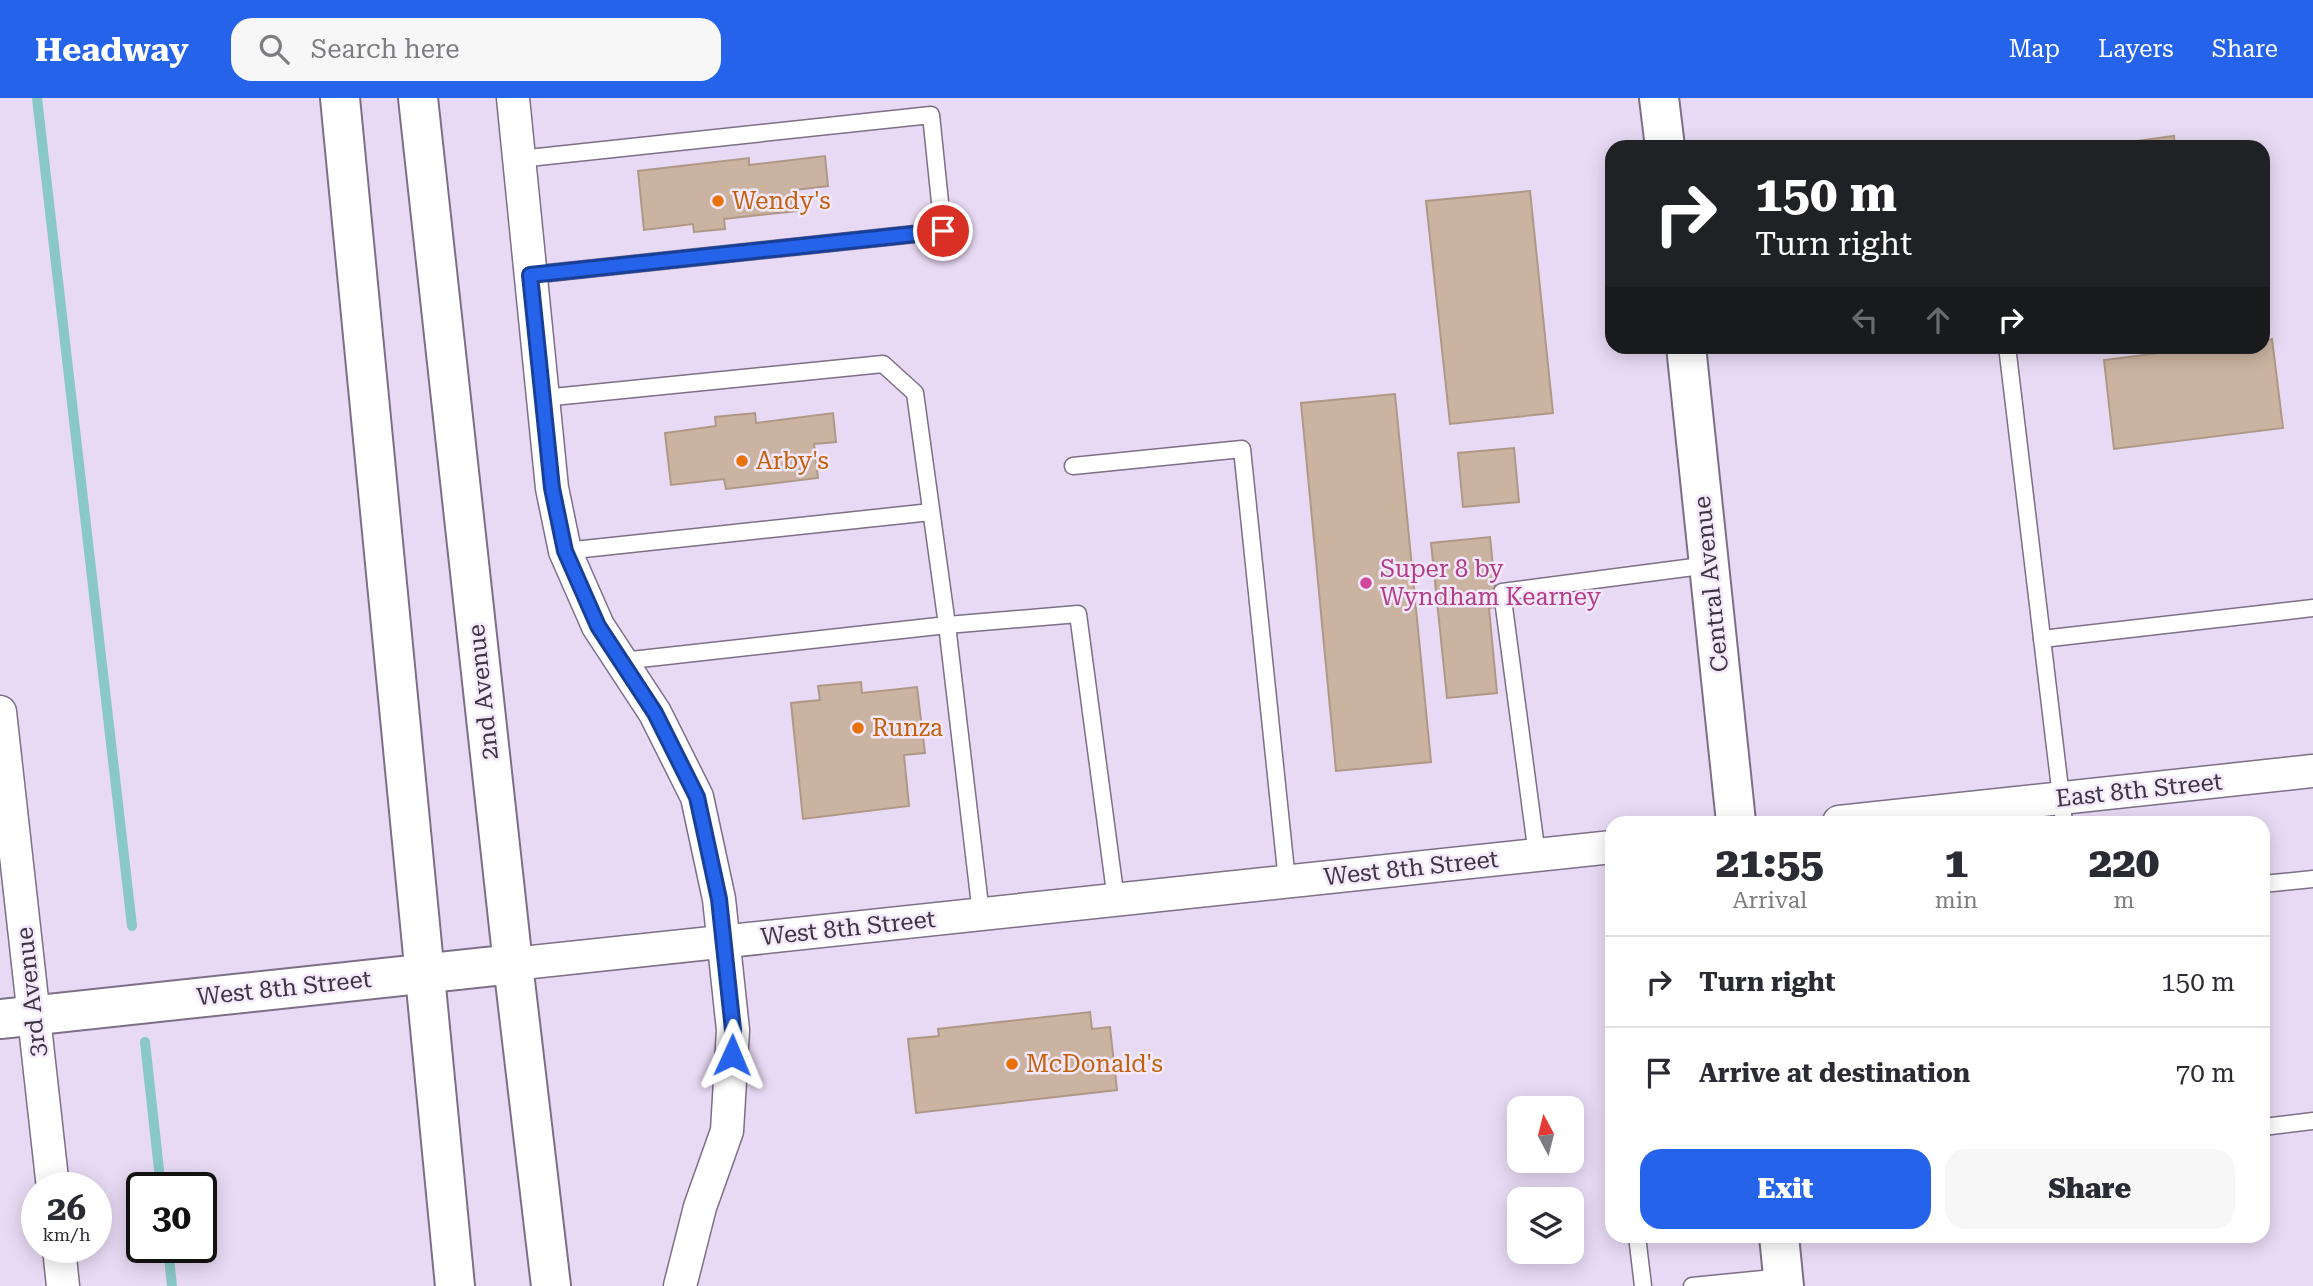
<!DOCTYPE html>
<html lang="en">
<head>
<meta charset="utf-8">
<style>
	:root { --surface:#fff; --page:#f7f7f7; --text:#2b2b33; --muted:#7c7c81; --line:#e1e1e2; --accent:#2563eb }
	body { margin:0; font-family:"Roboto Serif",serif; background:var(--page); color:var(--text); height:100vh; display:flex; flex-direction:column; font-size:26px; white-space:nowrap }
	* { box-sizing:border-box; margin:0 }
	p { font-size:23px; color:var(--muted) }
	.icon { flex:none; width:38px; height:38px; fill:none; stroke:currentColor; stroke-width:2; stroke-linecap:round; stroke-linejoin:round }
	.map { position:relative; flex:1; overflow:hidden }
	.sheet { position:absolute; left:1605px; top:718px; width:665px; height:427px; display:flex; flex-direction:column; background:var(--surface); border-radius:21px; box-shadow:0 4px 18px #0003 }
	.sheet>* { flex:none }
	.banner { position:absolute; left:1605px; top:42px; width:665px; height:214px; border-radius:21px; box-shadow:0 4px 18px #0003; background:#202124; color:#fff; overflow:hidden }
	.needle { width:46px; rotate:353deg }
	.tools { position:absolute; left:1507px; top:998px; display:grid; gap:14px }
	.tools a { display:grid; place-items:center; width:77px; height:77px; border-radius:14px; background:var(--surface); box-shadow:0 4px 18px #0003; font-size:35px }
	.speed { position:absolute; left:21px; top:1074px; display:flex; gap:14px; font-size:35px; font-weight:700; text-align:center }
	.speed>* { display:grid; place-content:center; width:91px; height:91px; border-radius:50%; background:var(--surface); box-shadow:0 4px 18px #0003; line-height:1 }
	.speed small { font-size:18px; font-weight:400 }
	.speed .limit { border:4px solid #111; border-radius:10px; background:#fff; color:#111 }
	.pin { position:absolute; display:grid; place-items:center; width:60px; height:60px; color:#fff; margin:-30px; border:4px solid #fff; border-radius:50%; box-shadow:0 2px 7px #0007 }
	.me { position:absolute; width:77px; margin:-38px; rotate:1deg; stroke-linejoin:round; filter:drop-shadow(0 0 5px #0008) }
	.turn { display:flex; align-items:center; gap:24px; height:147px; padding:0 35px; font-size:32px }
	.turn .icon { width:91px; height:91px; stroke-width:2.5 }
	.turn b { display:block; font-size:49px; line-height:60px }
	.lanes { display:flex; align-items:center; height:66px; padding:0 35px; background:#0003; justify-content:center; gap:35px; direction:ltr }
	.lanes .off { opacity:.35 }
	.eta { display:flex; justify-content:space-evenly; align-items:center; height:119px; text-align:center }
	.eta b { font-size:42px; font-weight:800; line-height:49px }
	.action { display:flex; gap:14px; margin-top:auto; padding:14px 35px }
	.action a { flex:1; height:80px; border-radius:21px; background:var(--accent); color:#fff; font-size:28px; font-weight:800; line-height:80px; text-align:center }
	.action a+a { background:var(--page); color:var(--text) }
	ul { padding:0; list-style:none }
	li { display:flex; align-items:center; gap:21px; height:91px; padding:0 35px; border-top:2px solid var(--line) }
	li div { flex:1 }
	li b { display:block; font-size:26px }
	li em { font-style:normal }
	header { display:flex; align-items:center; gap:42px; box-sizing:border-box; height:98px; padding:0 35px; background:var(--accent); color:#fff }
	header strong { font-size:33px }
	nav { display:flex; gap:38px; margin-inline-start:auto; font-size:24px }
	.search { width:490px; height:63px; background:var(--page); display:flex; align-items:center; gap:18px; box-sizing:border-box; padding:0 24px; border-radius:21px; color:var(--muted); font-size:26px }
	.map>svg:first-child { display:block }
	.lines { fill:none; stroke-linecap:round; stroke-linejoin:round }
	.stream { stroke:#8ac7c7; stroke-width:10 }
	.building { fill:#cbb3a1; stroke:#af9886; stroke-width:2 }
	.service-casing { stroke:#7c6f86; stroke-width:19 }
	.minor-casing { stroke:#7c6f86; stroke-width:35 }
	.tertiary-casing { stroke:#7c6f86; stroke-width:42 }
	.secondary-casing { stroke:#7c6f86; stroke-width:42 }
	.service { stroke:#fff; stroke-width:16 }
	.minor { stroke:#fff; stroke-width:32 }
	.tertiary { stroke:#fff; stroke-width:38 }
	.secondary { stroke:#fff; stroke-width:38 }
	.route-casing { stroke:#184099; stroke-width:18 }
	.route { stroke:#2563eb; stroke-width:12 }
	.food-dot { fill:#e8710a; stroke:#f4e8fd; stroke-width:2.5 }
	.hotel-dot { fill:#d1479c; stroke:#f4e8fd; stroke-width:2.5 }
	.labels { text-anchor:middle; stroke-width:5; stroke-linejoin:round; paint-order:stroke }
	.food-label { font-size:24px; fill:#c56008; stroke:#f4e8fd; text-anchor:start }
	.hotel-label { font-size:24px; fill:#b23c85; stroke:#f4e8fd; text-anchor:start }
	.street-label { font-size:24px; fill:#3b353f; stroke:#f4e8fd }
</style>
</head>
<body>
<header>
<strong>Headway</strong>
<div class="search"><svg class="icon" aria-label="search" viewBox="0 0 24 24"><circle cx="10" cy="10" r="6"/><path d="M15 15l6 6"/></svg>Search here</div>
<nav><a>Map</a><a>Layers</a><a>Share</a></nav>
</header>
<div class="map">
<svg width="2313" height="1188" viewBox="0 0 2313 1188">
	<rect width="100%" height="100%" fill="#e8daf4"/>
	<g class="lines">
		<!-- stream -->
		<g class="stream">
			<polyline points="37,0 132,828"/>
			<polyline points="145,944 161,1090"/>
			<polyline points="168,1150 172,1188"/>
		</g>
	</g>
	<!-- building -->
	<g class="building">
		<polygon points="2174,38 2175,49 2094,49"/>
		<polygon points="825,58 828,88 794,92 797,113 724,121 725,131 694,134 693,126 644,132 638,73 749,60 749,67"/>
		<polygon points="1530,93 1553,315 1450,326 1426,103"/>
		<polygon points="2272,241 2283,330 2114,351 2104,262 2214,248 2263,248 2263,243"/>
		<polygon points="1395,296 1431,664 1336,673 1301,305"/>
		<polygon points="755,315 756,325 833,315 836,344 814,346 818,380 726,391 724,381 671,387 665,335 716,328 715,319"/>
		<polygon points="1514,350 1519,404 1463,409 1458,355"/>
		<polygon points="1490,439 1497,509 1489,510 1497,595 1447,600 1431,445"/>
		<polygon points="861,584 862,595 917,589 925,655 904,657 909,708 803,721 791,605 820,602 818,588"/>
		<polygon points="1090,914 1092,931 1110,929 1117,992 916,1015 908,941 939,938 938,931"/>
	</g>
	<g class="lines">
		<!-- service casing -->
		<g class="service-casing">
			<g id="service">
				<polyline points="519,61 931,17 943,133 530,177"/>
				<polyline points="2007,248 2064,724"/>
				<polyline points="543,300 883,266 915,295 947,527 981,816"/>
				<polyline points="1073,368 1242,351 1287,783"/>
				<polyline points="565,453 931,414"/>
				<polyline points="2042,541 2313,510"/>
				<polyline points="622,563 947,527 1078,516 1116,802"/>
				<polyline points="1537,757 1502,494 1709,467"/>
				<polyline points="2263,786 2313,781"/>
				<polyline points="2263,1029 2313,1023"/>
				<polyline points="1637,1138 1643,1188"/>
				<polyline points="1692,1188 1783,1179"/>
			</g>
		</g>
		<!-- minor casing -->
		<g class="minor-casing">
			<g id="minor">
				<polyline points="513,0 552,390 565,453 598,528 655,615 697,699 719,801 733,932 727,1033 700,1109 680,1188"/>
				<polyline points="0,614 53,1090"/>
				<polyline points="1839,724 2313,673"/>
				<polyline points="513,866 1612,749"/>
				<polyline points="59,1150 63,1188"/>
			</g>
		</g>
		<!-- tertiary casing -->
		<g class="tertiary-casing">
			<g id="tertiary">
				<polyline points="1659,0 1665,49"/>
				<polyline points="1686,248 1736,724"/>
				<polyline points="0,921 513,866"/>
				<polyline points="1779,1138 1784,1188"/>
			</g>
		</g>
		<!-- secondary casing -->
		<g class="secondary-casing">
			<g id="secondary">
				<polyline points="340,0 455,1188"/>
				<polyline points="418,0 513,866 551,1188"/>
			</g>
		</g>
		<!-- service -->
		<use href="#service" class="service"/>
		<!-- minor -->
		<use href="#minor" class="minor"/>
		<!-- tertiary -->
		<use href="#tertiary" class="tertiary"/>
		<!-- secondary -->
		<use href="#secondary" class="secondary"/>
	</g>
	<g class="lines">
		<!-- route casing -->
		<g class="route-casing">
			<polyline id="route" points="732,957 733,932 719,801 697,699 655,615 598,528 565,453 552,390 530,177 943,133"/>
		</g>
		<!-- route -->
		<use href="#route" class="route"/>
	</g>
	<!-- markers -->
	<g class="food-dot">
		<circle cx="718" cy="103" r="7"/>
		<circle cx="742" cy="363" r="7"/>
		<circle cx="858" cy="630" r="7"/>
		<circle cx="1012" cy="966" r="7"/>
	</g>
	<circle class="hotel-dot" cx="1366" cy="485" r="7"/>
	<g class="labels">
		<!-- food labels -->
		<g class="food-label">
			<text x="732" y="111">Wendy's</text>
			<text x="756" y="371">Arby's</text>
			<text x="872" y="638">Runza</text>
			<text x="1026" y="974">McDonald's</text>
		</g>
		<!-- hotel labels -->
		<g class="hotel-label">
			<text x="1380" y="479">Super 8 by<tspan x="1380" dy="28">Wyndham Kearney</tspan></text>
		</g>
		<!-- street labels -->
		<g class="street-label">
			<text transform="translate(1711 486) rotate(-96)" y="8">Central Avenue</text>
			<text transform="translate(483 594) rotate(-96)" y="8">2nd Avenue</text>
			<text transform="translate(2139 692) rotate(-6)" y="8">East 8th Street</text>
			<text transform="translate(1411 770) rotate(-6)" y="8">West 8th Street</text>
			<text transform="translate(848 830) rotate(-6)" y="8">West 8th Street</text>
			<text transform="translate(284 890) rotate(-6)" y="8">West 8th Street</text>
			<text transform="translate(31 894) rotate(-96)" y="8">3rd Avenue</text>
		</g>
	</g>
</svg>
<div class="tools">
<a><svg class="needle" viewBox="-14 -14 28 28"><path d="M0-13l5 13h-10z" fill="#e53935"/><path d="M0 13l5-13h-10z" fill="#7c7c81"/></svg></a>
<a><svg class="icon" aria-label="layers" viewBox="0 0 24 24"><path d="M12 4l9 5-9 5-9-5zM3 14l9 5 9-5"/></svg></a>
</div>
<div class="speed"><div>26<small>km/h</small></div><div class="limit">30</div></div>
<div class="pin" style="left:943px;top:133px;background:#d93025"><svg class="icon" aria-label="arrive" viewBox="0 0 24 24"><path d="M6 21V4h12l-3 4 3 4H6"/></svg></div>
<svg class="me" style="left:732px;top:957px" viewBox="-20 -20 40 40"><path d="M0-17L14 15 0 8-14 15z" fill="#2563eb" stroke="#fff" stroke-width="4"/></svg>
<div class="banner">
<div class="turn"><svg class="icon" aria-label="right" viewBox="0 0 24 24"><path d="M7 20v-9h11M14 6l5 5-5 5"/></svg><div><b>150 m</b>Turn right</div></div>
<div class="lanes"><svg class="icon off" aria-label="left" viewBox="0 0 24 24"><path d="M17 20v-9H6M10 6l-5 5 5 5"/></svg><svg class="icon off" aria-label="ahead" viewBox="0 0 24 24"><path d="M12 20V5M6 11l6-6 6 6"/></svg><svg class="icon" aria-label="right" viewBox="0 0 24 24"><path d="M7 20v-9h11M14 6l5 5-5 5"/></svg></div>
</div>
<section class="sheet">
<div class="eta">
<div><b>21:55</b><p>Arrival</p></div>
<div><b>1</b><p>min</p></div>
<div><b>220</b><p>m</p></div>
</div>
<ul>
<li><svg class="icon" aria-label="right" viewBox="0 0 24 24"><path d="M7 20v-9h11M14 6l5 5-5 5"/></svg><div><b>Turn right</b></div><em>150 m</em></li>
<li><svg class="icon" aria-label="arrive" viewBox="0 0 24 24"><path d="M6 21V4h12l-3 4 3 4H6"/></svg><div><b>Arrive at destination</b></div><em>70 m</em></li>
</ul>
<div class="action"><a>Exit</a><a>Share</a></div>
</section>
</div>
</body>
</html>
